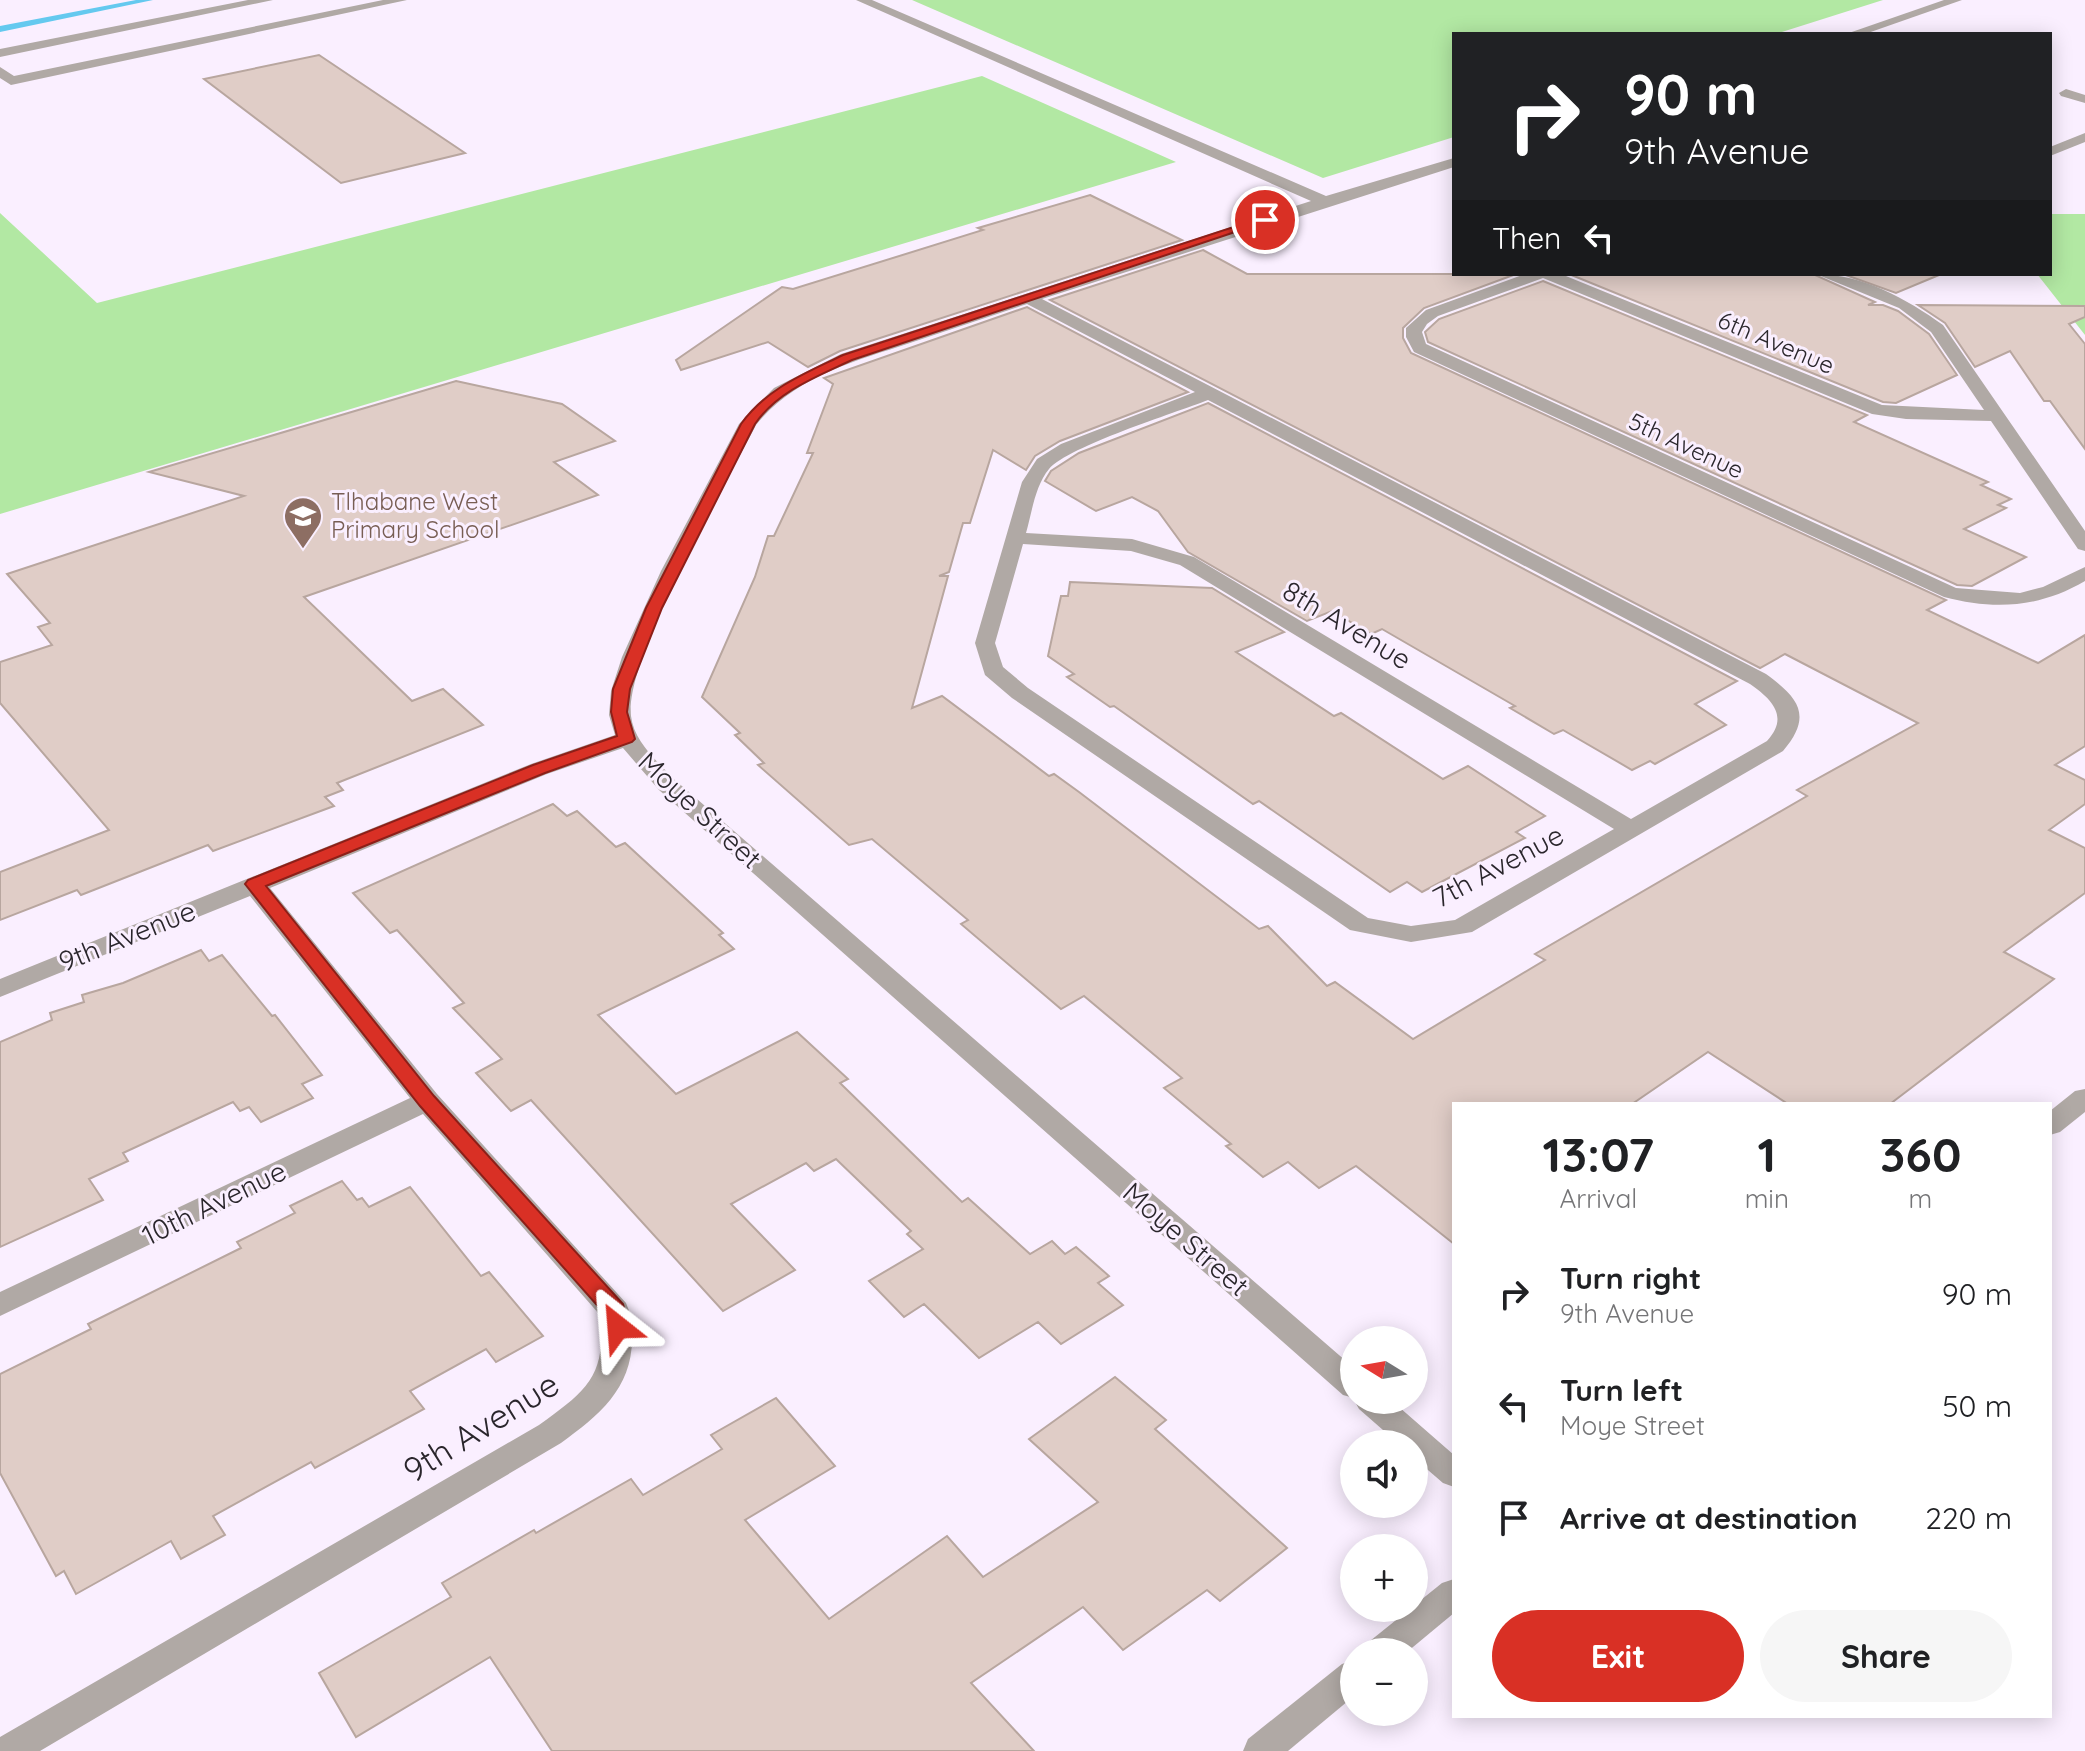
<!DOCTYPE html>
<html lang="en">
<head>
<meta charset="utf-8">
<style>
	:root { --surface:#fff; --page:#f6f6f6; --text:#202124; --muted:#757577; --accent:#d93025 }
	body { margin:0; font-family:Quicksand,sans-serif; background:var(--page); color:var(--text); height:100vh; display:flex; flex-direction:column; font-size:30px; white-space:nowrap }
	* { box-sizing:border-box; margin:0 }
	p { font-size:26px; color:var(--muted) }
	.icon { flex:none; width:44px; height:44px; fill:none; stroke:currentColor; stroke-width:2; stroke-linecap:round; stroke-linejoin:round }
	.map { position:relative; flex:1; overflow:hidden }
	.panel { position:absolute; left:1452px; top:1102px; width:600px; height:616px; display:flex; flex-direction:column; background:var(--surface); border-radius:0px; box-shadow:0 4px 20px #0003 }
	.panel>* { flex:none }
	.guide { position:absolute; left:1452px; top:32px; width:600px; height:244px; border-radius:0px; box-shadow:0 4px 20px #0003; background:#202124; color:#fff; overflow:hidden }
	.needle { width:52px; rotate:281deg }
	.tools { position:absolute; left:1340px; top:1326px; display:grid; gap:16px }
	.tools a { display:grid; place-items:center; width:88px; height:88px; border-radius:50%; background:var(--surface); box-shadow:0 4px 20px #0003; font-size:40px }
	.pin { position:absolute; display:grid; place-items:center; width:68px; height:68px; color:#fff; margin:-34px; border:4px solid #fff; border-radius:50%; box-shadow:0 2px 8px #0007 }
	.me { position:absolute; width:88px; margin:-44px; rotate:332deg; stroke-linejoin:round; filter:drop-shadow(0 0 6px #0008) }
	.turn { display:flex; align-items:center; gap:28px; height:168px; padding:0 40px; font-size:36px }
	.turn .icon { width:104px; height:104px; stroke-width:2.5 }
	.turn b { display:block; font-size:56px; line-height:68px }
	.then { display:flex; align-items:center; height:76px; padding:0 40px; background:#0003; gap:16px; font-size:30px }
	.eta { display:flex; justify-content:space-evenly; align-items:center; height:136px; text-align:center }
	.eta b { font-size:48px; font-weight:700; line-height:56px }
	.cta { display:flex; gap:16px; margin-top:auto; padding:16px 40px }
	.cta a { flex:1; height:92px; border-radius:48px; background:var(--accent); color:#fff; font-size:32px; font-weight:700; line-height:92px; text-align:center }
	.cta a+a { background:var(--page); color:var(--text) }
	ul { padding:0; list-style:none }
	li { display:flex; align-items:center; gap:24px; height:112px; padding:0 40px }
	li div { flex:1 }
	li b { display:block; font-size:30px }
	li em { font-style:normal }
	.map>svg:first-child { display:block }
	.green { fill:#b2e8a3 }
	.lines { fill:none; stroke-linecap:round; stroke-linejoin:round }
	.stream { fill:#64c9ef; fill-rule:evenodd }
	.building { fill:#e0cdc7; stroke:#b8a69f; stroke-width:2 }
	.street { fill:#b0a9a5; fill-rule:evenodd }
	.route { fill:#d93025; stroke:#8d1f18; stroke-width:2 }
	.labels { text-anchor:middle; stroke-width:6; stroke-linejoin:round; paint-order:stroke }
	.far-street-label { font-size:24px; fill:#2a262c; stroke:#faefff }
	.far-education-label { font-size:24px; fill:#785e54; stroke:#faefff; text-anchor:start }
	.street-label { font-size:28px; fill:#2a262c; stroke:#faefff }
	.near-street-label { font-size:34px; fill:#2a262c; stroke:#faefff }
</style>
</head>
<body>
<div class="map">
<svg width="2085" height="1751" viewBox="0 0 2085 1751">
	<rect width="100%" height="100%" fill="#faefff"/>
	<!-- green -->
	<g class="green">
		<polygon points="912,0 1883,0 1776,34 1454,34 1454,137 1323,178"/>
		<polygon points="982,76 1176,162 0,514 0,213 97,303"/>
		<polygon points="2050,214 2085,214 2085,335 2037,274 2050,274"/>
	</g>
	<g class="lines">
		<!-- stream -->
		<polygon class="stream" points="136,0 153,0 0,32 0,26"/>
	</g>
	<!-- building -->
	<g class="building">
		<polygon points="319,55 465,153 341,183 204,79"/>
		<polygon points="1090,195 1182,240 840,351 808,367 768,342 681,370 676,360 782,287 793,289 983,230 978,228"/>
		<polygon points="1203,250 1247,274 1516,274 1424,308 1403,328 1403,338 1411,353 1946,600 1927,610 2038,663 2085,635 2085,746 2055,765 2085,780 2085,804 2049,830 2085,848 2085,893 2004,952 2054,979 1890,1104 1788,1104 1708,1052 1632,1104 1454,1104 1454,1244 1356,1166 1319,1188 1288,1162 1263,1177 1226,1146 1231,1144 1164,1088 1182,1078 1084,996 1061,1009 961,924 968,920 872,839 849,845 758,765 764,763 735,735 740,733 702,697 755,577 768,536 774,536 813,453 807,453 833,384 824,378 1027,307 1188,392 1060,441 1035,456 1026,470 993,450 970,523 963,523 949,572 939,576 948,576 912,708 942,696 1049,776 1054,774 1079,792 1259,929 1268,926 1327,986 1335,982 1413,1039 1545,960 1535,954 1807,796 1797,790 1918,723 1785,654 1760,668 1050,300"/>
		<polygon points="1569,274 1813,274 1875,302 1868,305 1883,305 1898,311 1929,334 1957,375 1896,403 1883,402"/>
		<polygon points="1843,274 1939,274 1939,275 1896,293"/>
		<polygon points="1543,281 1867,415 1854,422 1988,482 1981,485 2011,499 1998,505 2006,508 1964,529 2026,557 1972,586 1957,585 1428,342 1425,332 1439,319"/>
		<polygon points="1918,305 2085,306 2085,317 2069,324 2085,344 2085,449 2050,401 2044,401 2010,351 1975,367 1945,323"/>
		<polygon points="456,381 562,404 615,441 554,462 598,495 304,597 412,701 443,689 483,725 337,783 343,790 325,797 334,806 213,851 208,845 81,895 77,890 0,920 0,872 109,830 0,703 0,662 52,645 38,627 50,623 7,574 244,496 149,472"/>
		<polygon points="1208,403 1737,681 1695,704 1726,725 1655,764 1650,761 1632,770 1563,730 1554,734 1510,708 1515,706 1382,629 1371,634 1332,611 1307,621 1188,552 1158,511 1132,497 1096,511 1045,481 1051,471 1079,453"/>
		<polygon points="1070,582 1212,588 1284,632 1236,652 1334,716 1341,713 1443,779 1468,766 1545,816 1516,832 1525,838 1422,892 1407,882 1390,892 1259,801 1253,804 1114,706 1110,707 1067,677 1074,674 1048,656 1061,596 1068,596"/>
		<polygon points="553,804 567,816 577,811 616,847 625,843 723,933 719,935 734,949 598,1015 676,1094 797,1032 848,1079 840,1083 962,1202 968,1198 1030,1254 1052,1241 1065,1254 1076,1247 1109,1276 1098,1283 1123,1305 1061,1344 1038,1322 979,1358 924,1304 904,1317 869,1281 923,1249 907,1234 911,1231 836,1159 814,1171 806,1163 731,1204 795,1270 723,1311 531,1100 511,1111 476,1073 502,1059 453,1008 464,1003 397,930 390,933 353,893"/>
		<polygon points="201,950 209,961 222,955 272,1016 275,1015 322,1075 302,1084 313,1098 261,1122 249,1107 240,1111 233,1102 123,1153 128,1161 89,1179 103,1200 0,1247 0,1042 52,1020 50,1013 84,1002 82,995 123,983"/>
		<polygon points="342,1181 357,1200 362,1198 369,1207 410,1187 481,1276 489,1272 543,1336 496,1362 486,1349 410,1391 424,1409 315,1468 311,1462 213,1516 225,1535 181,1559 171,1541 76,1594 64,1571 56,1576 0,1473 0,1374 91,1329 88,1324 241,1248 237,1242 295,1213 290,1206"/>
		<polygon points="1115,1377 1166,1420 1155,1429 1287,1548 1220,1601 1207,1590 1123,1650 1083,1607 971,1683 1034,1751 552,1751 490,1657 356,1737 319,1673 451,1597 442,1583 534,1530 536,1533 631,1479 643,1495 722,1449 711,1435 776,1398 835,1466 745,1520 829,1619 947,1536 983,1577 1098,1502 1029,1439"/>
	</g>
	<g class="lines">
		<!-- street -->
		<g class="street">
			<polygon points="248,0 273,0 0,57 0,49"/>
			<polygon points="383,0 407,0 11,85 0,78 0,67 14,76"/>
			<path d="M856,0H872L1326,196L1454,158V167L1042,299L1766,674C1799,698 1813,716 1783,751L1472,932L1411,942L1350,930L1012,698L985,675L975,643L1022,482L1037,459L1061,444L1195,392L1027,304C988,317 949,330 910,343C855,361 794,377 756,425C726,484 625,657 631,716C634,742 658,762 675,780L1354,1368V1398L1343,1395L659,790L623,748L547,774L270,888L437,1094L626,1303C631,1314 633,1327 632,1339C632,1389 598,1416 561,1443L40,1751H0V1737L539,1425C586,1391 607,1376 600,1315L423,1114L0,1316V1292L410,1098L250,896L0,997V979L531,764L615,735L609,715L611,691L622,657L661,571L739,424L774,388L841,354L1311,201ZM1208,400L1750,684C1773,700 1789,717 1767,741L1631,819L1194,557L1132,539L1026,533C1032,512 1035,486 1049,469C1069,446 1175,413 1208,400ZM1023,544L1131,551L1180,565L1614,829L1455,920L1411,926L1368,918L1028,688L1003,667L995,643Z"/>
			<polygon points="1944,0 1962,0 1865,34 1846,34"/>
			<polygon points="2066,89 2085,95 2085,103 2061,96 2059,93"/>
			<polygon points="2085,133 2085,142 2050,156 2050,147"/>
			<path d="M1525,274H1561L1882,405L1984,410L1931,332L1899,308L1816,274C1862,274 1907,299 1943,325L2085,531V551L2078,549L1991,421L1906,419L1872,414L1543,278L1438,316L1427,324L1422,332L1426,344L1956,588L2020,593L2043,587L2085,567V581C2039,608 1994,610 1944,597L1414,352L1406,337V328L1426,310Z"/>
			<polygon points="2085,1089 2085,1112 2060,1132 2050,1135 2050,1111 2075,1091"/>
			<polygon points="1354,1400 1391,1400 1454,1455 1454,1487 1443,1483 1414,1458 1414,1444 1399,1444 1359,1409"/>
			<polygon points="1454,1579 1454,1613 1407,1652 1365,1652 1370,1641 1442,1583"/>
			<polygon points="1354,1660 1354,1696 1288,1751 1243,1751 1248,1739 1342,1664"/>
		</g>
	</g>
	<!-- route -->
	<path class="route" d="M1261,218L1271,220L852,360C816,377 778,391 755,424L662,608L630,689L627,712L635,739L632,742L545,773L266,886L434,1096L623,1304L629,1327L626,1333L618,1336L610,1333L604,1313L420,1106L245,884L248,880L533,765L617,736L611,712L613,689L646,608L741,424C767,388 804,374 843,355Z"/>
	<!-- icons -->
	<defs>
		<g id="school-pin" transform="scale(2)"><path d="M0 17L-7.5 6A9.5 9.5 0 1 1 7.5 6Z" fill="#8d6e63" stroke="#faefff"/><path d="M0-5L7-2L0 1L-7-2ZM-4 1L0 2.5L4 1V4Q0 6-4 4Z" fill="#fff"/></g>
	</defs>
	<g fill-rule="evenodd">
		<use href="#school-pin" x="303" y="516"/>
	</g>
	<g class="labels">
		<!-- far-street labels -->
		<g class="far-street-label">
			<text transform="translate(1776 343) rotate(23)" y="8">6th Avenue</text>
			<text transform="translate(1686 446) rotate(25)" y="8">5th Avenue</text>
		</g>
		<!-- far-education labels -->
		<g class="far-education-label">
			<text x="331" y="510">Tlhabane West<tspan x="331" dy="28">Primary School</tspan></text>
		</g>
		<!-- street labels -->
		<g class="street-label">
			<text transform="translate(1347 625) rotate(31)" y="10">8th Avenue</text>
			<text transform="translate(700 810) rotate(43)" y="10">Moye Street</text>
			<text transform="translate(1498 866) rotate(-28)" y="10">7th Avenue</text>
			<text transform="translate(127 936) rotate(-22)" y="10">9th Avenue</text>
			<text transform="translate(214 1203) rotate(-26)" y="10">10th Avenue</text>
			<text transform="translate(1186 1239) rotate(41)" y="10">Moye Street</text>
		</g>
		<!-- near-street labels -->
		<g class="near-street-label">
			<text transform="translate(481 1427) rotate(-32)" y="12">9th Avenue</text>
		</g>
	</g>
</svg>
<div class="tools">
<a><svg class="needle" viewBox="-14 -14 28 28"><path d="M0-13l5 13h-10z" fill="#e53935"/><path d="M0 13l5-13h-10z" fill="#757577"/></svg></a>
<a><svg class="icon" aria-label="sound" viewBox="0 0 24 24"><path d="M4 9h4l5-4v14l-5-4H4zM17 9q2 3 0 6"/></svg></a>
<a>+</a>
<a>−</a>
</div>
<div class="pin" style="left:1265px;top:220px;background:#d93025"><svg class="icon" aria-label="arrive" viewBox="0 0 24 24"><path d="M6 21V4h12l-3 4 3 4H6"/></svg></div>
<svg class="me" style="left:618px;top:1327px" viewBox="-20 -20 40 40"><path d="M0-17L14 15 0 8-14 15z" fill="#d93025" stroke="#fff" stroke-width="4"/></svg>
<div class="guide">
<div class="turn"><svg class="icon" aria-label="right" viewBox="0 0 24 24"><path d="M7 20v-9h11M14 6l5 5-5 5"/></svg><div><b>90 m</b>9th Avenue</div></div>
<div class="then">Then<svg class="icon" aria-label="left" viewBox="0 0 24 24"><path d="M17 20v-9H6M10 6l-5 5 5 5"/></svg></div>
</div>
<section class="panel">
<div class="eta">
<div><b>13:07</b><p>Arrival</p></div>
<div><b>1</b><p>min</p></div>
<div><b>360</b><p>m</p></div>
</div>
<ul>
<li><svg class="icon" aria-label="right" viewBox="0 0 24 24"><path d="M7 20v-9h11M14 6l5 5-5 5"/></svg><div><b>Turn right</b><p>9th Avenue</p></div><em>90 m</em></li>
<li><svg class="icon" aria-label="left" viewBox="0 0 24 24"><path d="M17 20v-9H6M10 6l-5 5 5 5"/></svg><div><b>Turn left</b><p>Moye Street</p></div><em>50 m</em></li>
<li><svg class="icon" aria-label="arrive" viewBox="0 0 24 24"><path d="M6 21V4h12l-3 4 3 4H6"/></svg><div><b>Arrive at destination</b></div><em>220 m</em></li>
</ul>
<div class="cta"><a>Exit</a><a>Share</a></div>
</section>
</div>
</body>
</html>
